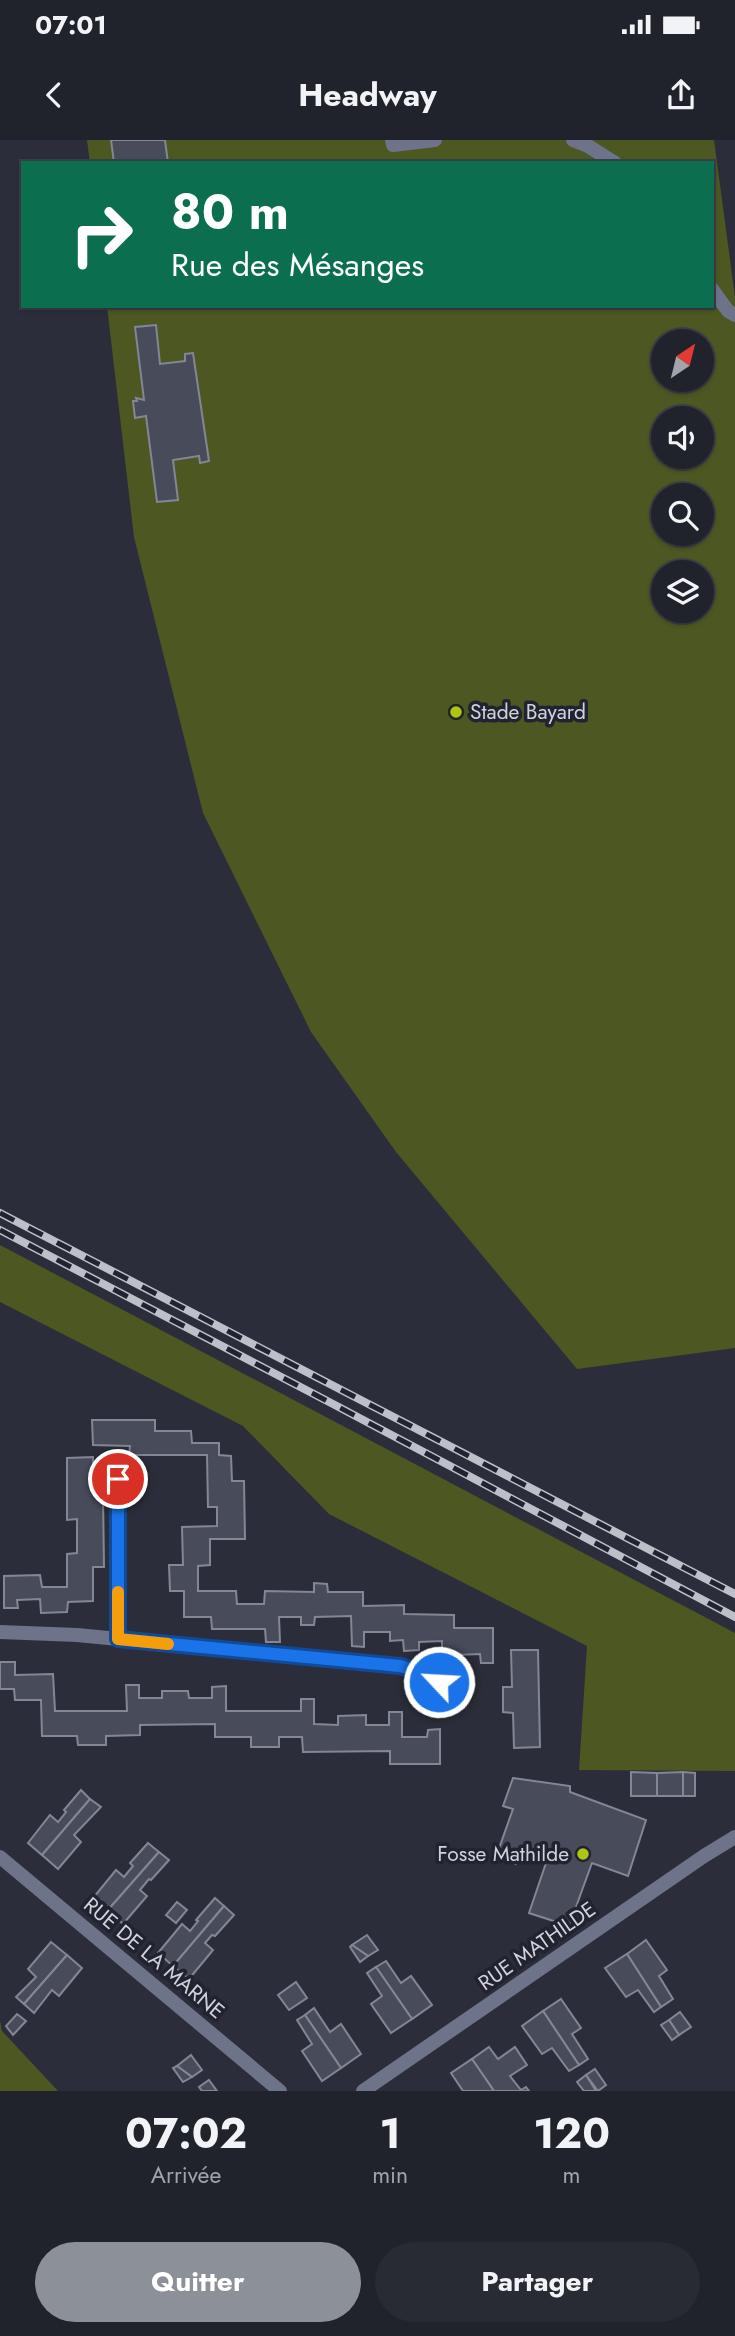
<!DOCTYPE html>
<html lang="fr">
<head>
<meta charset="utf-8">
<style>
	:root { --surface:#20222c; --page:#282a34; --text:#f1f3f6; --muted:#a2a4a9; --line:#3d3f48; --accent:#8c9099 }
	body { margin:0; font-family:Jost,sans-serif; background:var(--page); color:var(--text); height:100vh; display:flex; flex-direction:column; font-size:26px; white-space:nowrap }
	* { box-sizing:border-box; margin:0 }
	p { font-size:23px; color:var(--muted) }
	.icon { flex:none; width:38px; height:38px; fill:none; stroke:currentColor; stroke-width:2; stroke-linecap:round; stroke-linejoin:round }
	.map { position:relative; height:1951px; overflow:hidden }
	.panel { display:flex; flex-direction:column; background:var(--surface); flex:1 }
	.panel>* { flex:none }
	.guide { position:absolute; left:21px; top:21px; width:693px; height:147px; border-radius:0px; box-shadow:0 2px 5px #0004,0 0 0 2px var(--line); background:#0b6e4f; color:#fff; overflow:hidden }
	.needle { width:46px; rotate:35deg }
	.fabs { position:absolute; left:651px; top:189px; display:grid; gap:14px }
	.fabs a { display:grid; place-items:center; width:63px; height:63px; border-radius:50%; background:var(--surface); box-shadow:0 2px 5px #0004,0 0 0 2px var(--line); font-size:35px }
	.pin { position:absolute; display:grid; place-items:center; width:60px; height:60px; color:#fff; margin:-30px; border:4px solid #fff; border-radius:50%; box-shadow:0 2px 7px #0007 }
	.me { position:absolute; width:77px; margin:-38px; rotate:295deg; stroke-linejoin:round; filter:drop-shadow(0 0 5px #0008) }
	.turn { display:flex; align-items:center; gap:24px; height:147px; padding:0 35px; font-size:32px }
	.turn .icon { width:91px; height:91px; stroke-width:2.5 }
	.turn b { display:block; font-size:49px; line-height:60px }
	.eta { display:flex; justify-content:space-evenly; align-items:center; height:119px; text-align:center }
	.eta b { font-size:42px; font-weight:700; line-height:49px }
	.primary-button { display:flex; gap:14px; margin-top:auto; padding:14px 35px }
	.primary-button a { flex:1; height:80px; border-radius:42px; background:var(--accent); color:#fff; font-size:28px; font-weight:700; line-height:80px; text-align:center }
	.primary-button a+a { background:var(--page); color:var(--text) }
	.status { display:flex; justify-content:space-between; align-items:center; height:49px; padding:0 35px; background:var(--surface); direction:ltr }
	.status svg { height:19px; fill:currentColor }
	header { display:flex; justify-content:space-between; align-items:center; height:91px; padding:0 35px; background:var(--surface); font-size:32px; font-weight:700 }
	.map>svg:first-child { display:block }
	.green { fill:#4d5722; fill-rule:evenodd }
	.building { fill:#484c5a; stroke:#828695; stroke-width:2 }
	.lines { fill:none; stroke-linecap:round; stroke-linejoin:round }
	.service { stroke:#6d7389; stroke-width:14 }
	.minor { stroke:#6d7389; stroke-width:14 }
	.rail-casing { stroke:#bdc0c8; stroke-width:8 }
	.rail { stroke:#212430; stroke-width:5; stroke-dasharray:16; stroke-linecap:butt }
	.route-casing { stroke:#114b97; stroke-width:18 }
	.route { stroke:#1a73e8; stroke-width:12 }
	.slow { stroke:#f59e0b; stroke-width:12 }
	.poi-dot { fill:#acc611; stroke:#212430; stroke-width:2.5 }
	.labels { text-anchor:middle; stroke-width:7; stroke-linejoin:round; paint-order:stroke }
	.poi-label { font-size:21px; fill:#d0d3db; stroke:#212430; text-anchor:start }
	.street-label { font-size:21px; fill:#d0d3db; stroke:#212430 }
</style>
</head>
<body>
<div class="status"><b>07:01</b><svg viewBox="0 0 49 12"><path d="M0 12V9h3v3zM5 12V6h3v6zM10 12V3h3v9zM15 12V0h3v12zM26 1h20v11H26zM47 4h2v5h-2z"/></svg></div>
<header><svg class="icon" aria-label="back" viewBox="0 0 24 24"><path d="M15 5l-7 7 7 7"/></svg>Headway<svg class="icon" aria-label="share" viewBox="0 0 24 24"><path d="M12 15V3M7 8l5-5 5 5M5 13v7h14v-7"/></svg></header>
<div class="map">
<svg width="735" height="1951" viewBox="0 0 735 1951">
	<rect width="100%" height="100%" fill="#2b2e3a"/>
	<!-- green -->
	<g class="green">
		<path d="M87,0H714L735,157V1208L577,1229L396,1012L311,892L203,673L134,397L107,166H712V23H90ZM663,201H702V240H663ZM663,278H702V317H663ZM663,355H702V394H663ZM663,432H702V471H663Z"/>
		<polygon points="0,1105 735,1493 735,1631 579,1630 587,1506 329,1374 243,1286 0,1162"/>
		<polygon points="0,1881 2,1891 58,1951 0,1951"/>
	</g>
	<!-- building -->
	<g class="building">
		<polygon points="111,0 165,0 168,23 114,23"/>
		<polygon points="156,185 160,224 185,221 185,214 193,213 209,321 200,323 199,316 173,320 178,360 157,362 146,276 135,278 133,261 137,261 136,258 144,260 135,187"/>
		<polygon points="92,1280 155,1280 155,1291 191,1291 192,1303 219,1303 219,1315 231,1316 232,1341 244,1341 245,1399 210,1399 210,1425 198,1426 198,1451 236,1451 237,1464 264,1464 265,1451 314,1452 314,1443 327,1444 328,1452 363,1452 363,1466 404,1465 404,1474 454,1475 454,1488 493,1488 493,1523 481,1523 480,1514 456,1515 456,1528 442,1528 442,1501 419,1502 419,1510 404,1511 403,1500 390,1501 390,1492 364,1492 364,1507 352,1506 351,1476 315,1477 314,1485 301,1485 301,1477 279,1477 280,1502 266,1502 265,1489 212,1489 211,1477 184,1477 184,1451 170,1451 169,1425 183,1425 182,1387 217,1386 217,1367 208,1367 207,1315 129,1315 130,1306 93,1305"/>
		<polygon points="93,1317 94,1355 103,1354 104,1427 93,1427 93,1461 68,1462 67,1472 41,1473 40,1459 17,1460 18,1468 4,1468 4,1436 40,1435 42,1447 67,1447 67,1414 77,1413 77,1379 67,1380 67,1318"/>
		<polygon points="511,1510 538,1510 540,1607 514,1608 513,1573 503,1572 503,1547 512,1547"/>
		<polygon points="0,1522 15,1522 15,1535 53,1534 55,1571 127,1571 126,1545 139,1545 139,1558 162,1558 162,1551 188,1551 189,1558 212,1558 212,1547 226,1546 226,1571 301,1571 301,1559 314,1559 314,1584 338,1585 338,1576 366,1575 366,1585 389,1585 389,1572 402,1572 402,1597 427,1597 428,1590 440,1589 440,1624 390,1624 390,1611 303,1612 302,1597 279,1597 279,1607 251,1607 251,1597 215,1597 215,1584 140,1585 140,1595 106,1596 106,1605 78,1605 77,1596 42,1596 41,1560 15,1560 14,1549 0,1549"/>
		<polygon points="631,1632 657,1633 657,1656 631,1656"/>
		<polygon points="683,1632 695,1633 695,1656 683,1656"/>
		<polygon points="683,1632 683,1656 657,1656 657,1633"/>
		<polygon points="513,1638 570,1646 570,1652 646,1680 628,1736 592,1723 569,1786 529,1773 547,1720 520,1711 516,1724 496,1717 513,1669 503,1666"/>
		<polygon points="81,1650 90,1659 42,1715 28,1703 50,1675 58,1682 66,1672 64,1670"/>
		<polygon points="90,1659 101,1667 74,1695 81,1702 58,1729 42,1715"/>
		<polygon points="148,1703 159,1712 108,1770 93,1758 116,1730 124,1737 133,1726 130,1723"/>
		<polygon points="159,1712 169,1720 151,1740 149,1739 140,1750 147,1756 123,1784 108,1770"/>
		<polygon points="215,1758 224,1766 173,1826 158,1813 182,1784 190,1791 198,1781 196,1780"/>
		<polygon points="177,1762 187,1770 176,1783 166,1775"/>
		<polygon points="224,1766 234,1775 215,1796 212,1795 205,1803 213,1810 189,1839 173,1826"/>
		<polygon points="367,1795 378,1810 368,1816 352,1805"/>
		<polygon points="646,1800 667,1830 659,1836 673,1859 661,1867 627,1814"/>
		<polygon points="51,1802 67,1815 24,1864 16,1857 36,1837 28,1829"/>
		<polygon points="352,1805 368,1816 360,1822 350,1807"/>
		<polygon points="627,1814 661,1867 654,1872 638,1850 626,1857 605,1828"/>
		<polygon points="67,1815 82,1828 59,1856 52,1850 34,1873 24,1864"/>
		<polygon points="386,1821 401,1843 411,1836 432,1865 412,1879 376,1827"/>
		<polygon points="376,1827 412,1879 391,1893 371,1864 382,1856 367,1833"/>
		<polygon points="296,1842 307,1858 289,1870 278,1855"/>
		<polygon points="561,1859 581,1888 572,1894 588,1919 579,1925 543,1871"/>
		<polygon points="314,1868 330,1892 341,1884 361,1914 341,1928 305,1875"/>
		<polygon points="543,1871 579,1925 569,1931 552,1908 542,1914 522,1886"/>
		<polygon points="680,1872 691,1887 679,1895 669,1880"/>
		<polygon points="17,1874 26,1881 13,1895 6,1886"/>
		<polygon points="305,1875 341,1928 322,1941 302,1911 312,1904 297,1880"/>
		<polygon points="669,1880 679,1895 672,1900 661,1885"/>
		<polygon points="489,1907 498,1919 515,1907 527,1925 510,1936 521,1950 526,1947 529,1951 494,1951 472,1919"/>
		<polygon points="191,1915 202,1930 192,1937 177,1926"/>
		<polygon points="472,1919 494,1951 463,1951 451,1933"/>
		<polygon points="177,1926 192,1937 183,1942 173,1928"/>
		<polygon points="595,1929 606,1945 598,1951 586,1935"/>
		<polygon points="586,1935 596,1951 584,1951 577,1942"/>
		<polygon points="209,1940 217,1951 202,1951 199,1947"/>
	</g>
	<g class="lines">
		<!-- service -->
		<g class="service">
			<polyline points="392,0 393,5 435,0"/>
			<polyline points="573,0 588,6 615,23"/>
			<polyline points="712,149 728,171 735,175"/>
		</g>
		<!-- minor -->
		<g class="minor">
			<polyline points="118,1339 118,1499"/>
			<polyline points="0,1492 77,1495 400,1526 424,1533 455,1552"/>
			<polyline points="0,1717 280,1951"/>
			<polyline points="363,1951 704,1716 735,1697"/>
		</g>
		<!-- rail casing -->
		<g class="rail-casing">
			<g id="rail">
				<polyline points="0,1073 735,1454"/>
				<polyline points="0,1090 333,1264 735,1477"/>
			</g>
		</g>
		<!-- rail -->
		<use href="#rail" class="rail"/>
	</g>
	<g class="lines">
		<!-- route casing -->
		<g class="route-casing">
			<polyline id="route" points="118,1339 118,1499 400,1526 424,1533 439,1542"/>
		</g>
		<!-- route -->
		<use href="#route" class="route"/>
		<!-- slow -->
		<polyline class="slow" points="118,1452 118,1499 168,1504"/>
	</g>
	<!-- markers -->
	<g class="poi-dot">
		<circle cx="456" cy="572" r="7"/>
		<circle cx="583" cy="1714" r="7"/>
	</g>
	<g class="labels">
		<!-- poi labels -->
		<g class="poi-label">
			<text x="470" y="579">Stade Bayard</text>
			<text x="569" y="1721" text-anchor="end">Fosse Mathilde</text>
		</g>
		<!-- street labels -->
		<g class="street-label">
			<text transform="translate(537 1806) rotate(-35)" y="7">RUE MATHILDE</text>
			<text transform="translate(154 1818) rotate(40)" y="7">RUE DE LA MARNE</text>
		</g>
	</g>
</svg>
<div class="fabs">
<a><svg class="needle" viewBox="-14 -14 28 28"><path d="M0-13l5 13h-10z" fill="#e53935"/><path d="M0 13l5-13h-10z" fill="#a2a4a9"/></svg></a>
<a><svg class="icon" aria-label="sound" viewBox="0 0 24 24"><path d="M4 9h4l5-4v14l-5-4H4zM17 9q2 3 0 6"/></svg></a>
<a><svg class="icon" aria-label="search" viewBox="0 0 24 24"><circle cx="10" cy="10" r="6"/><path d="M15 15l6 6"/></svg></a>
<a><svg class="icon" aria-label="layers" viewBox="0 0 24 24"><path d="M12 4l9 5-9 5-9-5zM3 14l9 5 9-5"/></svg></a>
</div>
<div class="pin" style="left:118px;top:1339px;background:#d93025"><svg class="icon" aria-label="arrive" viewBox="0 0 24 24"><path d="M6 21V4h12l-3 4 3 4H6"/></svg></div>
<svg class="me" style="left:439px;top:1542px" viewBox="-20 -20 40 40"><circle r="17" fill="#1a73e8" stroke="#fff" stroke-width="3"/><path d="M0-11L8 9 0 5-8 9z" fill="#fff"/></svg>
<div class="guide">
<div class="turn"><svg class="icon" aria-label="right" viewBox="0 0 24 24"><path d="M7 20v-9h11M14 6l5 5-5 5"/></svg><div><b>80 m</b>Rue des Mésanges</div></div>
</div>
</div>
<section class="panel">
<div class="eta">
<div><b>07:02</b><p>Arrivée</p></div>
<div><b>1</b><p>min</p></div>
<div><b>120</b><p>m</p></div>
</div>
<div class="primary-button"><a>Quitter</a><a>Partager</a></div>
</section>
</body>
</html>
